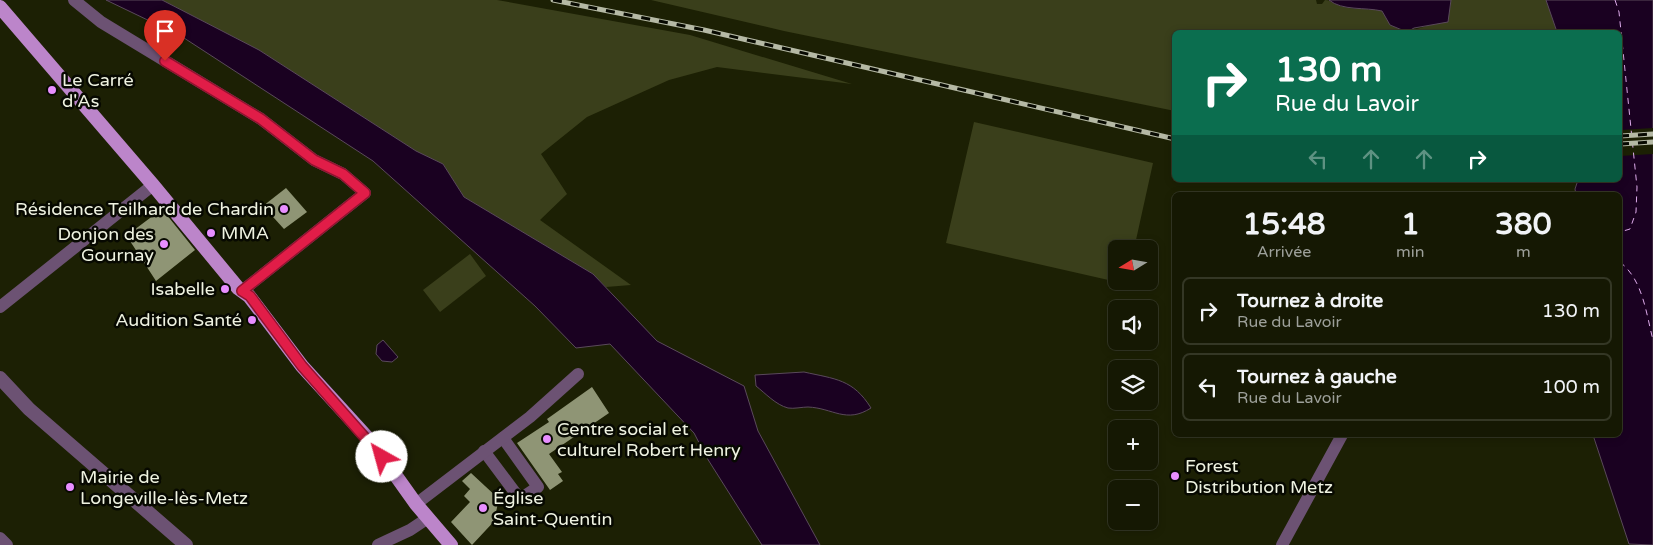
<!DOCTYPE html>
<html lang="fr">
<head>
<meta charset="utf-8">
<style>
	:root { --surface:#151803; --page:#222512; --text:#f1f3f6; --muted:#9da09a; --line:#343725 }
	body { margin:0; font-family:"Varela Round",sans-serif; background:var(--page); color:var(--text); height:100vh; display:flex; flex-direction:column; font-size:19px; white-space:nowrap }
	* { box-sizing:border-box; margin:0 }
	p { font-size:16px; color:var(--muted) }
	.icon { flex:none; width:28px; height:28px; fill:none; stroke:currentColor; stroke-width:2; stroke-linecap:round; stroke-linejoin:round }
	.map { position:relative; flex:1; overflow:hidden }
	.details { position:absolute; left:1172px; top:192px; width:450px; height:245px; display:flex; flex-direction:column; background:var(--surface); border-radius:8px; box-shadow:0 2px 8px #0003,0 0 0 1px var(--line) }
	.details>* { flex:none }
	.top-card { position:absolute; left:1172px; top:30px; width:450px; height:152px; border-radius:8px; box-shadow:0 2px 8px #0003,0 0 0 1px var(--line); background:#0b6e4f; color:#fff; overflow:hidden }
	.needle { width:32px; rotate:259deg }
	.buttons { position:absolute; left:1108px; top:240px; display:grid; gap:10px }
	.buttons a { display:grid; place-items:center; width:50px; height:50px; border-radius:8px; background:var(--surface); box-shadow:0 2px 8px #0003,0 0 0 1px var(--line); font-size:25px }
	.pin { position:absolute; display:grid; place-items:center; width:42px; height:42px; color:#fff; margin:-51px -21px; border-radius:50% 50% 50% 0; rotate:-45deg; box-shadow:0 0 5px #0007 }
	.pin .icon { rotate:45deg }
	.me { position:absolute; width:55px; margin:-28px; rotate:322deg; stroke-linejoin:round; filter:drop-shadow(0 0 4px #0008) }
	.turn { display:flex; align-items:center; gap:18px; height:105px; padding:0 20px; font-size:22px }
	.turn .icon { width:65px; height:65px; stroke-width:2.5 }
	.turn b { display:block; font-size:35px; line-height:42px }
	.lanes { display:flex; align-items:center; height:48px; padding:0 20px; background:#0003; justify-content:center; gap:25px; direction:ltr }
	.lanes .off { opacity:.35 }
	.eta { display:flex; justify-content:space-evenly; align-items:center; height:85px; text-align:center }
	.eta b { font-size:30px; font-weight:800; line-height:35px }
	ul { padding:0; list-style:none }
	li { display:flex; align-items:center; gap:15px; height:68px; margin:0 10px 8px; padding:0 10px; border:2px solid var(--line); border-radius:8px }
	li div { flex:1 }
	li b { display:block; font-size:19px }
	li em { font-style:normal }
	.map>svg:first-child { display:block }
	.green { fill:#3a3f1b }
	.water { fill:#1a0121; stroke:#5a4a5b }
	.pier { fill:#1c2004 }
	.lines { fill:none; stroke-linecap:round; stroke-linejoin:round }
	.ferry { stroke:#dfacec; stroke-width:1; stroke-dasharray:6 5; stroke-linecap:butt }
	.building { fill:#8f9575 }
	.minor { stroke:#6c5273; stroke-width:12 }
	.tertiary { stroke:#6c5273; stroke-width:14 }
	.primary { stroke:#bc85ca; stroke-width:14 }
	.rail-casing { stroke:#b5b9a5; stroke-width:5 }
	.rail { stroke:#070901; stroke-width:3; stroke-dasharray:9; stroke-linecap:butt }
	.route-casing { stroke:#92132f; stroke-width:12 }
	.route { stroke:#e11d48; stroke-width:9 }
	.poi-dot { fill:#e88eff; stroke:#070901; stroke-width:2 }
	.labels { text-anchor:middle; stroke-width:5; stroke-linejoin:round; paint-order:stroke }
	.poi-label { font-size:18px; fill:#eff3e1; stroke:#070901; text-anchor:start }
</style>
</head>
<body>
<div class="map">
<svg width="1653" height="545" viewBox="0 0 1653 545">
	<rect width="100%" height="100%" fill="#1c2004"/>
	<!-- green -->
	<g class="green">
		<polygon points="162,0 497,0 690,35 852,84 717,67 669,80 587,117 541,154 567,194 540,220 631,285 606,287 593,274 464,197 443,164 416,151 259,50"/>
		<path d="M651,0H1316L1317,4H1322L1325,0C1332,0 1336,6 1344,7C1356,10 1369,8 1382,11L1390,25L1407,32L1443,21L1450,9L1451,0H1546L1557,32H1175V111L784,31Z"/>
		<polygon points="974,122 1153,163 1134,249 1116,249 1116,281 1127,281 1126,284 946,243"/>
		<polygon points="470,254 486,276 440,312 423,290"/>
	</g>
	<!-- water -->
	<g class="water">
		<polygon points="106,0 162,0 259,50 416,151 443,164 464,197 593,274 657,341 744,386 758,431 820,545 762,545 707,458 694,433 610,344 576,348 535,306 373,161 181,36"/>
		<path d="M1329,0H1451L1448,22L1414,28L1407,32L1390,25L1382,11C1365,7 1342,11 1329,0Z"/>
		<polygon points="1546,0 1653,0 1653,545 1629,544 1593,435 1620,435 1620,195 1576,195 1575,189 1578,180 1620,180 1620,32 1557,32"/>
		<polygon points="383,340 398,357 392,362 382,361 376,354 377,345"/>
		<path d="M804,372C835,379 853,379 871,408C846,424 833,408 808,407C802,407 794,409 788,408C776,405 765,393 756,386L755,375Z"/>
	</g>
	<!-- pier -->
	<polygon class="pier" points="1653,128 1653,154 1620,156 1620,130"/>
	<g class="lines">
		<!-- ferry -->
		<g class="ferry">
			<polyline points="1615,0 1619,12 1637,187 1636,212 1630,229 1620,232"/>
			<path d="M1620,262C1643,280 1646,313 1653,340"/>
		</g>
	</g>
	<!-- building -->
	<g class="building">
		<polygon points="286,188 307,212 284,229 263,206"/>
		<polygon points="162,209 195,250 156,281 130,241 134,238 130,233"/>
		<polygon points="592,387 609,413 549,454 562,472 558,474 563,481 550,490 517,443 549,422 547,419"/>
		<polygon points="471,473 499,499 496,512 499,516 472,545 451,522 470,502 464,496 470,489 462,481"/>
	</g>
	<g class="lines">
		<!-- minor -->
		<g class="minor">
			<polyline points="74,0 101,22 261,119 314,160 343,174 365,193 242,291"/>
			<polyline points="0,307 153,185"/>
			<polyline points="484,451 520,499 538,487 503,438"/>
			<polyline points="416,504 530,417 578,374"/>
			<polyline points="0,538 7,545"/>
			<polyline points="378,545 410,530 428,518"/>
			<polyline points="1282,545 1342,435"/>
		</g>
		<!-- tertiary -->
		<polyline class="tertiary" points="0,378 29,409 186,545"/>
		<!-- primary -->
		<polyline class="primary" points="0,7 153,185 238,288 249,296 302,366 374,445 416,504 451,545"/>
		<!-- rail casing -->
		<g class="rail-casing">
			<g id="rail">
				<polyline points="553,0 704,30 1175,139"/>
				<polyline points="1620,136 1653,134"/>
				<polyline points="1620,144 1653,142"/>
			</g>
		</g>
		<!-- rail -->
		<use href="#rail" class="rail"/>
	</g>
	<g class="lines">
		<!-- route casing -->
		<g class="route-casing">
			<polyline id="route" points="165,61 261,119 314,160 343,174 365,193 242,291 250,296 302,366 382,457"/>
		</g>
		<!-- route -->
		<use href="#route" class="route"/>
	</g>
	<!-- markers -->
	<g class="poi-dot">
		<circle cx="52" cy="90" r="5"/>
		<circle cx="284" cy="209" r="5"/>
		<circle cx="211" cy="233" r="5"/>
		<circle cx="164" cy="244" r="5"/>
		<circle cx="225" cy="289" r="5"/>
		<circle cx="252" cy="320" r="5"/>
		<circle cx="547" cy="439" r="5"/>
		<circle cx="1175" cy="476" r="5"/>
		<circle cx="70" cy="487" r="5"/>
		<circle cx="483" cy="508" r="5"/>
	</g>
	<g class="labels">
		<!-- poi labels -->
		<g class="poi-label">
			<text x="62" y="86">Le Carré<tspan x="62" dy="21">d'As</tspan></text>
			<text x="274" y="215" text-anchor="end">Résidence Teilhard de Chardin</text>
			<text x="221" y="239">MMA</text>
			<text x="154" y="240" text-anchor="end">Donjon des<tspan x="154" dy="21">Gournay</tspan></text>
			<text x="215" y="295" text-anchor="end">Isabelle</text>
			<text x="242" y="326" text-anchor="end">Audition Santé</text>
			<text x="557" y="435">Centre social et<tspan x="557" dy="21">culturel Robert Henry</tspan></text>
			<text x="1185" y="472">Forest<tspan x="1185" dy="21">Distribution Metz</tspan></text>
			<text x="80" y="483">Mairie de<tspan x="80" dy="21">Longeville-lès-Metz</tspan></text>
			<text x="493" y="504">Église<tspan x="493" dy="21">Saint-Quentin</tspan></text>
		</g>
	</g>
</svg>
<div class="buttons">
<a><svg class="needle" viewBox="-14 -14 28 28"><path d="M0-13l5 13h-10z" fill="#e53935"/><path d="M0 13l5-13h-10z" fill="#9da09a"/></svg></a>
<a><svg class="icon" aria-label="sound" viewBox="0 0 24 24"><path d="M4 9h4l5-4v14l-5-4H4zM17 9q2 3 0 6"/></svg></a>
<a><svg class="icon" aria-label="layers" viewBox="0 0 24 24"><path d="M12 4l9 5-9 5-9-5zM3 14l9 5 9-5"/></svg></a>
<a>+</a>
<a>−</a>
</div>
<div class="pin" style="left:165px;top:61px;background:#d93025"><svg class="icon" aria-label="arrive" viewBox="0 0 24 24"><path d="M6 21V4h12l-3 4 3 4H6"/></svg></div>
<svg class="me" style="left:382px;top:457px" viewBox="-20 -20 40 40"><circle r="19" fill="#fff"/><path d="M0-13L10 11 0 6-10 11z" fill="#e11d48"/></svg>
<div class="top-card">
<div class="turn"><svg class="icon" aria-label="right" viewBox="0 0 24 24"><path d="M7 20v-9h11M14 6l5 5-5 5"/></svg><div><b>130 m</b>Rue du Lavoir</div></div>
<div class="lanes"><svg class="icon off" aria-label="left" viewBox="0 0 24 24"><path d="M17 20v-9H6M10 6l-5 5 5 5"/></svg><svg class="icon off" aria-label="ahead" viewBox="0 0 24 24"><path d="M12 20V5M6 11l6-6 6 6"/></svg><svg class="icon off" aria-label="ahead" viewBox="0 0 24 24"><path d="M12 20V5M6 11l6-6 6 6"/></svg><svg class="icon" aria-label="right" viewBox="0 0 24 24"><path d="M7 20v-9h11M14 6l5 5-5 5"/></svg></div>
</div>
<section class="details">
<div class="eta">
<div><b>15:48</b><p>Arrivée</p></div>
<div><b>1</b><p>min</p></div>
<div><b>380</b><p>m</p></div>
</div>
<ul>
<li><svg class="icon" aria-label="right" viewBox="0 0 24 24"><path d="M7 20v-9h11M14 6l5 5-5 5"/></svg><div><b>Tournez à droite</b><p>Rue du Lavoir</p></div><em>130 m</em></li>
<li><svg class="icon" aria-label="left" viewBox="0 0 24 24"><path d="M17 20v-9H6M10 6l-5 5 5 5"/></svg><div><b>Tournez à gauche</b><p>Rue du Lavoir</p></div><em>100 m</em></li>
</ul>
</section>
</div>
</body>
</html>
